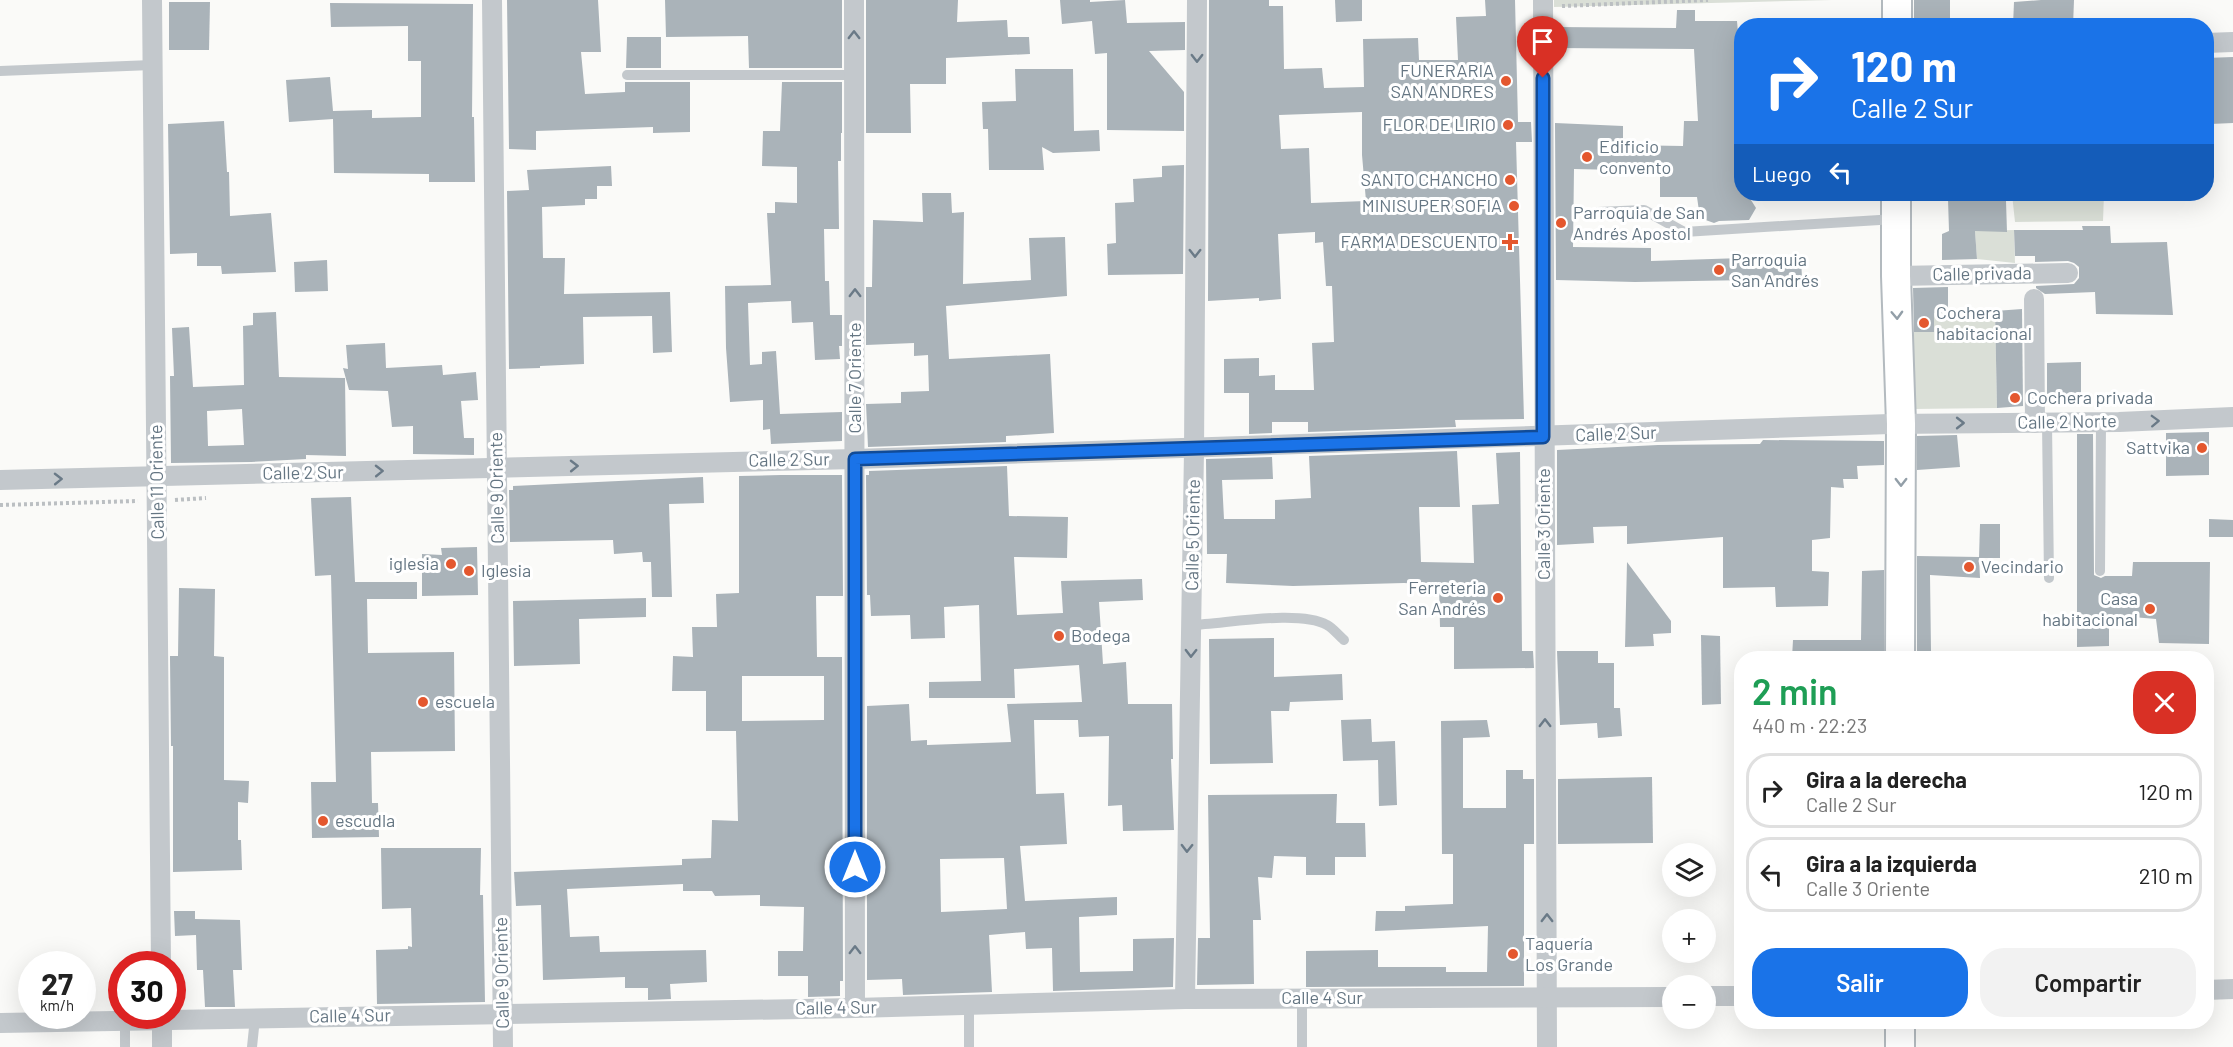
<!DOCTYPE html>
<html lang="es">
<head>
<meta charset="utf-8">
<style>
	:root { --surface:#fff; --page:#f2f2f2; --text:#222; --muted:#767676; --line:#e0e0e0; --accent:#1a73e8 }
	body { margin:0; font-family:Barlow,sans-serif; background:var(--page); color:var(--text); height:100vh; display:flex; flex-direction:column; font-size:22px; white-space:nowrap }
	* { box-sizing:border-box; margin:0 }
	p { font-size:20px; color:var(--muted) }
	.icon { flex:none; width:33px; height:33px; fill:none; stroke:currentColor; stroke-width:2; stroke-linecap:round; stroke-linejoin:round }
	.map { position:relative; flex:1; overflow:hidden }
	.drawer { position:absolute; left:1734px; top:651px; width:480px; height:378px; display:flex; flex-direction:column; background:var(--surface); border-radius:24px; box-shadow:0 6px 24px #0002 }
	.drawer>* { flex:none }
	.top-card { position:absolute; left:1734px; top:18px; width:480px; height:183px; border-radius:24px; box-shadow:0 6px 24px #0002; background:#1a73e8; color:#fff; overflow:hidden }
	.fabs { position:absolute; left:1662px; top:843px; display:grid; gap:12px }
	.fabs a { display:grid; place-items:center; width:54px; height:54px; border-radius:50%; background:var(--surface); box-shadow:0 6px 24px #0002; font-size:30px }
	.speed { position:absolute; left:18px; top:951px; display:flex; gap:12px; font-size:30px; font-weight:700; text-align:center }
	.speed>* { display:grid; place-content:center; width:78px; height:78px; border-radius:50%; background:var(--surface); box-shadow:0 6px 24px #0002; line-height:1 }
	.speed small { font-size:15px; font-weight:400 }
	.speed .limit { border:9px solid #d22; background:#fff; color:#111 }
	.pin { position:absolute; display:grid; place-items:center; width:51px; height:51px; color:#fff; margin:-62px -26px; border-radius:50% 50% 50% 0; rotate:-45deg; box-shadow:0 0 6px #0007 }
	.pin .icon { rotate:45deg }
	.me { position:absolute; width:66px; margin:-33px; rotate:0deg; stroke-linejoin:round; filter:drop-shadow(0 0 4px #0008) }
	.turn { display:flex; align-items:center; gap:21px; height:126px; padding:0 18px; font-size:27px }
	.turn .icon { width:78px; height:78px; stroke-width:2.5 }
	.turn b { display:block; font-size:42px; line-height:51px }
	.then { display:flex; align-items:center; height:57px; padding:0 18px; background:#0003; gap:12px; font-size:22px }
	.round { display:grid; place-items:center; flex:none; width:63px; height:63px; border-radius:24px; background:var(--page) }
	.summary { display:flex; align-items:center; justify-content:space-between; height:102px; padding:0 18px }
	h1 { font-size:36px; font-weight:600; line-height:45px; color:#1e9e55 }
	.action { display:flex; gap:12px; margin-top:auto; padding:12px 18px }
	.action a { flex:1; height:69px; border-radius:24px; background:var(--accent); color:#fff; font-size:24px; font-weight:600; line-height:69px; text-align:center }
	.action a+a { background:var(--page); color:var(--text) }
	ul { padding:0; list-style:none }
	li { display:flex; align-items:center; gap:18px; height:75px; margin:0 12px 9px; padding:0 6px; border:3px solid var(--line); border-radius:24px }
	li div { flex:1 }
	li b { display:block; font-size:22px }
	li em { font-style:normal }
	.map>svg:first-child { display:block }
	.green { fill:#dadfd7 }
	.building { fill:#aab3b9; fill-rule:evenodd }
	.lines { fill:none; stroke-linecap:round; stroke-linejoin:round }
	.secondary-casing { stroke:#b3babf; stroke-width:32 }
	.path { stroke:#bbbfc2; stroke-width:4; stroke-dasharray:3 3; stroke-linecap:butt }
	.lane { stroke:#c3c8cc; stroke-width:10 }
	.street { stroke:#c3c8cc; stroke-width:20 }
	.secondary { stroke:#fff; stroke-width:28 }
	.oneway { stroke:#6a7a87 }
	.oneway2 { stroke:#939fa8 }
	.route-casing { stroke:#114b97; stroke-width:15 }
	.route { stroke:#1a73e8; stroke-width:10 }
	.poi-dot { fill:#e4572e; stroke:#fff; stroke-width:2 }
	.labels { text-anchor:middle; stroke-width:6; stroke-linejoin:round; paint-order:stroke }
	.poi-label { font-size:18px; fill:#657683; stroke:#fff; text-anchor:start }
	.street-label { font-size:18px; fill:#657683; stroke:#fff }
</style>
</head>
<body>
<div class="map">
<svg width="2233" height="1047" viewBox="0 0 2233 1047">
	<rect width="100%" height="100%" fill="#fafaf8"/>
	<!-- green -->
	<g class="green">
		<polygon points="1554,0 1832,0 1554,7"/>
		<polygon points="2012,194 2104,194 2103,221 2015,222"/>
		<polygon points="2014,230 2015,263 1977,259 1975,231"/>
		<polygon points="1995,311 1997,408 1914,409 1914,332 1934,332 1934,313"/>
	</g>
	<!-- building -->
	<g class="building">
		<polygon points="507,0 598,0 601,52 581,52 585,94 625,92 625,82 690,82 690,132 653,133 653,127 536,131 536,150 509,149"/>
		<polygon points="665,0 842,0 842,68 749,68 748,36 666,37"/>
		<polygon points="866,0 958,0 957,22 1007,20 1008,37 1029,37 1030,54 946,58 946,84 910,84 911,133 866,133"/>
		<polygon points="1060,0 1090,0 1090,2 1125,0 1127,23 1185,22 1185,50 1149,51 1184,92 1184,131 1107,130 1107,53 1095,54 1092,21 1062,24"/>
		<path d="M1209,0H1269V6H1283L1284,69L1322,68L1324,88L1364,87L1363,39L1418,38L1419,60H1458L1456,17L1486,16L1485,0H1515L1518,122H1531L1532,142H1516L1524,419L1455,420L1456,427L1308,432V422H1272V433L1249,434V393H1224V359L1259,358V376L1275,375V390H1314L1312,343L1334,342L1332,286H1326L1323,242L1315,243V232L1278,234L1281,299L1259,301V298L1208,301ZM1362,112V155L1366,201L1311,203L1309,148L1281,149L1279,115Z"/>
		<polygon points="1335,0 1362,0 1362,21 1336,22"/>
		<rect x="1914" y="0" width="36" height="26"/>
		<polygon points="2041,0 2074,0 2073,26 2013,26 2014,2"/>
		<polygon points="169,2 210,2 209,50 169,50"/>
		<polygon points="330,3 473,4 472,117 474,117 475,182 429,182 429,174 334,173 333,119 289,122 286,80 330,77 333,111 372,110 372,118 421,117 421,61 408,61 408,26 331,27"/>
		<polygon points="1677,10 1695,10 1695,21 1737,21 1742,81 1742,194 1750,194 1751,200 1756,208 1749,220 1719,221 1714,223 1700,218 1697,197 1660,197 1660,171 1574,169 1573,247 1651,248 1651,261 1801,256 1802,279 1635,282 1556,280 1555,123 1623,126 1623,145 1683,146 1684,121 1698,121 1694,49 1555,48 1555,27 1676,28"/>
		<polygon points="627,37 661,37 661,68 626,68"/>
		<polygon points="2233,57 2233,123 2210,124 2212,102 2206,99 2206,58"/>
		<polygon points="1015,69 1073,69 1074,131 1099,130 1100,151 1053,153 1042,147 1044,170 989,170 988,129 983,129 982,102 1016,101"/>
		<polygon points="782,82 842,82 842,133 841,133 841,161 838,161 839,229 824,229 825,281 829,281 830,315 842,315 842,346 839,346 840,359 815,360 813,322 792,323 791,301 748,303 750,365 762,364 762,352 776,351 780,414 842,412 842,441 771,444 770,429 763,430 763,400 730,402 726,348 725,286 771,285 767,213 775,213 775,202 797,203 797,167 762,166 763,131 780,131"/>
		<polygon points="224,121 227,172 229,172 230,216 271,213 276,272 222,274 221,266 197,266 197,253 170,254 168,124"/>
		<polygon points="1184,165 1183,274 1108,275 1107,244 1116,243 1115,203 1134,202 1133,179 1162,177 1162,166"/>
		<polygon points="611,166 612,186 597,186 597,199 585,199 585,205 542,207 543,258 565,258 564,294 670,292 672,352 653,353 652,316 583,317 584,364 540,366 540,368 509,369 507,191 529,190 527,170"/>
		<polygon points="922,193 951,193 952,213 964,212 963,284 1031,280 1029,238 1065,237 1067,296 946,306 949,359 1050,354 1054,433 1006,436 1006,442 868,447 866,404 901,403 901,392 929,391 928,355 914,356 914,343 866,345 866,287 872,287 873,220 923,222"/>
		<polygon points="1948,199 2006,201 2007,232 1975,231 1977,259 1942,260 1942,234 1949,231"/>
		<polygon points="2082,226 2110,226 2111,243 2167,242 2173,315 2096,314 2095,292 2045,294 2036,288 2036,286 2074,284 2079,278 2079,267 2074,263 2068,261 2035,262 2035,256 2015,256 2014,230 2083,230"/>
		<polygon points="327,260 328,291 295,292 294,262"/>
		<polygon points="1948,287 1948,313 1934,313 1934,332 1914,332 1913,288"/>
		<polygon points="2022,309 2023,406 1997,408 1995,311"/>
		<path d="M276,312L279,377L345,378L346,456L306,455V459L251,462L171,463L170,376H174L172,328L189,327L193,387L244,385L243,326L253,325V313ZM242,409L244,445L208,446L207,411Z"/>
		<polygon points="385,343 386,368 442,365 443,375 476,372 478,400 461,401 464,438 474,438 474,455 413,454 413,426 392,427 388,391 349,390 343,368 348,369 346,345"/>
		<polygon points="2081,362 2081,396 2050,396 2050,402 2047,402 2047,363"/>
		<polygon points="2209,432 2209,475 2166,476 2166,433"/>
		<polygon points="2077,434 2093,434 2094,575 2101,578 2105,576 2132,576 2133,562 2210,562 2209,644 2159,643 2156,619 2109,615 2109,646 2077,647"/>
		<polygon points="1957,435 1960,467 1917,470 1917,436"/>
		<polygon points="1763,440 1884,441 1884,465 1857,466 1858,479 1843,479 1844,488 1831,487 1830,538 1812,540 1812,571 1829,572 1828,606 1776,607 1775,587 1723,588 1723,537 1627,544 1627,526 1593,527 1594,543 1557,545 1557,450 1658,445 1760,444"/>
		<polygon points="1457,451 1460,507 1419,507 1421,562 1474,563 1472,505 1499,504 1496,453 1520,452 1522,651 1533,651 1534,668 1454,669 1454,627 1440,627 1439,585 1404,583 1293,586 1226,583 1227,554 1207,554 1206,459 1272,457 1273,479 1222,480 1224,519 1275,519 1275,500 1311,498 1309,456"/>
		<path d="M1007,466L1009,516L1068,517L1067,558L1014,557L1017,615L1063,613L1061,581L1142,579L1143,600L1099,602L1103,664L1126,662L1128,704H1172L1173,759H1171L1174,830L1123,831L1122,805L1108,806L1109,736L1079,737L1078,720H1034L1036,794L1064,793L1067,844L1020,846L1025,901L1117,897V915L1079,917L1080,972L1133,971V939L1174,938L1173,987L1053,991L1052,948L1026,949L1025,932L989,935L992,992L903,995L902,979L867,980V706L909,704L911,741L927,740V745L1011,742L1007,704L1082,702L1079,665L1014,669L1015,698H929V682L981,681L979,605L944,607L945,638L911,639L910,615L871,616L870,595H867L866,475H869V471ZM1004,858L1007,909L941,912L940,859Z"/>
		<path d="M781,475H842L843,596H816L817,657H842L843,981H840V996L808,997V976H778V951H803L804,907L760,906V895L715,896L712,891H683V884L567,889L570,937L599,936L600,952L706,950L707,982L670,984L671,999L648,1000V988H625V977L543,980L541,905L516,906L514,872L682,865V859L711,858L712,820L738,821L736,731H706V691H672L673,656L693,657L692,627H717L716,594L739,593V476ZM742,676H824V720L742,721Z"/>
		<polygon points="703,477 704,503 669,504 672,597 652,597 651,562 643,562 642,552 614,554 613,540 510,542 509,490 513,490 513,486"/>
		<polygon points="351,497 355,582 417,582 417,599 367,599 368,653 454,652 455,751 371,752 372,803 378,803 379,837 312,838 311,782 336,782 331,575 315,576 311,498"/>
		<polygon points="2209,519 2233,520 2233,537 2209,537"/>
		<polygon points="1980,524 2000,524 2000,558 1979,558"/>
		<polygon points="477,547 478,595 422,596 422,554 442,555 441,548"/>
		<polygon points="1917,556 1979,557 1980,578 1930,575 1931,651 1917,651"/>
		<polygon points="1627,562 1671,621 1671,633 1653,634 1654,646 1625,647"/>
		<polygon points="1884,570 1884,658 1792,658 1793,640 1861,640 1862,571"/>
		<polygon points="179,588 215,589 214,656 224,657 224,780 249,781 248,803 238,802 238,840 241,840 242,870 173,872 173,746 171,746 170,658 170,656 178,656"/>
		<polygon points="646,598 646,617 579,619 580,664 514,666 513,601"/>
		<polygon points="1701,635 1720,636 1721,704 1702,705"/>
		<polygon points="1274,638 1274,677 1342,674 1343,700 1290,702 1289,711 1271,711 1273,763 1210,764 1209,639"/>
		<polygon points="1557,651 1598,651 1598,663 1614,663 1614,708 1620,708 1622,736 1598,738 1597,723 1560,725"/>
		<polygon points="1371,719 1372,742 1395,741 1397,805 1379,806 1378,760 1343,761 1341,720"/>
		<polygon points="1487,720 1490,737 1463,738 1463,808 1506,808 1506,770 1523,770 1523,779 1534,779 1534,844 1524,844 1524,986 1306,987 1306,951 1378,950 1378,967 1446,967 1446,972 1487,972 1488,926 1375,931 1376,911 1405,911 1405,906 1453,904 1453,854 1442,854 1441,721"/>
		<polygon points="1652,777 1653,843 1558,844 1558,779"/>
		<polygon points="1337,794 1336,823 1365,823 1366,857 1335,857 1335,875 1306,875 1306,857 1274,856 1272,878 1258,877 1261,920 1253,920 1254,984 1197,985 1198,938 1210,938 1208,795"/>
		<polygon points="381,848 481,848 480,895 483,895 485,1002 377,1004 376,950 408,949 408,946 412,947 411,908 382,909"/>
		<polygon points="174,911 195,911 195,919 240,920 242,970 233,970 235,1007 205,1007 203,970 197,970 196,935 175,936"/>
	</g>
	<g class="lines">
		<!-- secondary casing -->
		<g class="secondary-casing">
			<g id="secondary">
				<polyline points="1897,26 1897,0"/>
				<polyline points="1896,194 1896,276 1901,424 1900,658"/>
				<polyline points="1900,1022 1900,1047"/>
			</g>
		</g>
		<!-- path -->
		<g class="path">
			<polyline points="1562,6 1708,0"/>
			<polyline points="1740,34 1742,34"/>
			<polyline points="175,500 206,498"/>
			<polyline points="0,505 138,501"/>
		</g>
		<!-- lane -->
		<g class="lane">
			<polyline points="0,71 152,65"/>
			<polyline points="627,75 854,75"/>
			<polyline points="1598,212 1644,210 1684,232 1896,219"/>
			<polyline points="2047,423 2049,578"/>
			<polyline points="2100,571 2101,422"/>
			<path d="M1192,625C1225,624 1299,609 1327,625C1333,628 1339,636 1344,640"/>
			<polyline points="1302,998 1302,1047"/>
			<polyline points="125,1047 125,1019"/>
			<polyline points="252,1047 255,1018"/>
			<polyline points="969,1047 969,1005"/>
		</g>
		<!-- street -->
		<g class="street">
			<polyline points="152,0 161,964"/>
			<polyline points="492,0 503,1047"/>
			<polyline points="854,0 855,1008"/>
			<polyline points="1543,0 1547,1047"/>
			<polyline points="2206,43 2233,42"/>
			<polyline points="1896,276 2068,273"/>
			<polyline points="2034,299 2035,423"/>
			<polyline points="0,480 855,459 1890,424 2119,422 2233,417"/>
			<polyline points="2206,990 2233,989"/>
			<polyline points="1706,996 1742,996"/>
			<polyline points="1185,999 1194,451 1197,0"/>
			<polyline points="162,1016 162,1047"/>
			<polyline points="0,1023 855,1008 1185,999 1672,997"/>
		</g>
		<!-- secondary -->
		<use href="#secondary" class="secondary"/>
	</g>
	<!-- one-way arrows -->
	<defs><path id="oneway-chevron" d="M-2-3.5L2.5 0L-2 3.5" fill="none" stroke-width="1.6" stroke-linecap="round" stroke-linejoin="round" transform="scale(1.5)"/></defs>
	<g class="oneway">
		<use href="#oneway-chevron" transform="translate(854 35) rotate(-90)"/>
		<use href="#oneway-chevron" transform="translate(1197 58) rotate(90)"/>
		<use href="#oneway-chevron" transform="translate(1195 253) rotate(90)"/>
		<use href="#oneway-chevron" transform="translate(855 293) rotate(-90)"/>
		<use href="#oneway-chevron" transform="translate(2155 421) rotate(-2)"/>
		<use href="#oneway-chevron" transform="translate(1960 423)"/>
		<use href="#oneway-chevron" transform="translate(574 466) rotate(-1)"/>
		<use href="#oneway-chevron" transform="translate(379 471) rotate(-1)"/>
		<use href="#oneway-chevron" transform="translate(58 479) rotate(-1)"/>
		<use href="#oneway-chevron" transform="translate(1191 653) rotate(91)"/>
		<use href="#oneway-chevron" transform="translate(1545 723) rotate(-90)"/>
		<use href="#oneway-chevron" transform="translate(1187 848) rotate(91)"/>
		<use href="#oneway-chevron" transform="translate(1547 918) rotate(-90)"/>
		<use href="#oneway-chevron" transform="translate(855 950) rotate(-90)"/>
	</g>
	<g class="oneway2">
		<use href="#oneway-chevron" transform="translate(1897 315) rotate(88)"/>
		<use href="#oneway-chevron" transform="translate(1901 482) rotate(90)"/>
	</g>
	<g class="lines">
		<!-- route casing -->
		<g class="route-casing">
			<polyline id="route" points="855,867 855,459 1543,437 1543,78"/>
		</g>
		<!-- route -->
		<use href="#route" class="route"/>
	</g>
	<!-- markers -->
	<g class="poi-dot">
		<circle cx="1506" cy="81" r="6"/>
		<circle cx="1508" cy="125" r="6"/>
		<circle cx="1587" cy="157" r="6"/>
		<circle cx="1510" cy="180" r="6"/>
		<circle cx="1514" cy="206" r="6"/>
		<circle cx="1561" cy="223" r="6"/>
		<path d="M1507 233h6v6h6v6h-6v6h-6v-6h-6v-6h6z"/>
		<circle cx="1719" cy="270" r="6"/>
		<circle cx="1924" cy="323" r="6"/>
		<circle cx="2015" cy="398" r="6"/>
		<circle cx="2202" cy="448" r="6"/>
		<circle cx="451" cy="564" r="6"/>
		<circle cx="1969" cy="567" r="6"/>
		<circle cx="469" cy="571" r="6"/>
		<circle cx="1498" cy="598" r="6"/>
		<circle cx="2150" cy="609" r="6"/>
		<circle cx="1059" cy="636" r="6"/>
		<circle cx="423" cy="702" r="6"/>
		<circle cx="323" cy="821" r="6"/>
		<circle cx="1513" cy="954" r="6"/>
	</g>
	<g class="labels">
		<!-- poi labels -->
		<g class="poi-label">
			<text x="1494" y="77" text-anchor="end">FUNERARIA<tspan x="1494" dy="21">SAN ANDRES</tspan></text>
			<text x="1496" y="131" text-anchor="end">FLOR DE LIRIO</text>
			<text x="1599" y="153">Edificio<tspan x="1599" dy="21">convento</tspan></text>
			<text x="1498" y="186" text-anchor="end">SANTO CHANCHO</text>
			<text x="1502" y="212" text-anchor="end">MINISUPER SOFIA</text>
			<text x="1573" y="219">Parroquia de San<tspan x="1573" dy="21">Andrés Apostol</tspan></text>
			<text x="1498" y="248" text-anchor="end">FARMA DESCUENTO</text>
			<text x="1731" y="266">Parroquia<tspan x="1731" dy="21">San Andrés</tspan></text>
			<text x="1936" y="319">Cochera<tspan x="1936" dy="21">habitacional</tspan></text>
			<text x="2027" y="404">Cochera privada</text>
			<text x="2190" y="454" text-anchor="end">Sattvika</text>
			<text x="439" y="570" text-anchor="end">iglesia</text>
			<text x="1981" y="573">Vecindario</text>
			<text x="481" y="577">Iglesia</text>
			<text x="1486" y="594" text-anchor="end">Ferreteria<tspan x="1486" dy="21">San Andrés</tspan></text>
			<text x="2138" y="605" text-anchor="end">Casa<tspan x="2138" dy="21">habitacional</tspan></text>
			<text x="1071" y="642">Bodega</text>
			<text x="435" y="708">escuela</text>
			<text x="335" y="827">escudla</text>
			<text x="1525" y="950">Taquería<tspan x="1525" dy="21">Los Grande</tspan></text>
		</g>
		<!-- street labels -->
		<g class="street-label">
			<text transform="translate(1982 274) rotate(-1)" y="6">Calle privada</text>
			<text transform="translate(855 378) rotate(-90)" y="6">Calle 7 Oriente</text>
			<text transform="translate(2067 422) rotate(-1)" y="6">Calle 2 Norte</text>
			<text transform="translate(1616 434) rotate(-2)" y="6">Calle 2 Sur</text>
			<text transform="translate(789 460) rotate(-1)" y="6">Calle 2 Sur</text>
			<text transform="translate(303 473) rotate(-1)" y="6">Calle 2 Sur</text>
			<text transform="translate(157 482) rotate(-91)" y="6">Calle 11 Oriente</text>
			<text transform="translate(497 488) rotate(-91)" y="6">Calle 9 Oriente</text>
			<text transform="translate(1544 524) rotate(-90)" y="6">Calle 3 Oriente</text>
			<text transform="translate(1193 535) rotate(-89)" y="6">Calle 5 Oriente</text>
			<text transform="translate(502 973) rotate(-91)" y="6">Calle 9 Oriente</text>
			<text x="1322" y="1004">Calle 4 Sur</text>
			<text transform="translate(836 1008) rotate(-1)" y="6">Calle 4 Sur</text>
			<text transform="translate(350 1016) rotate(-1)" y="6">Calle 4 Sur</text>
		</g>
	</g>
</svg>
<div class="fabs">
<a><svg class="icon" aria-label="layers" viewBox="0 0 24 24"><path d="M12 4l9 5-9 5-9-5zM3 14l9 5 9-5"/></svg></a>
<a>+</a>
<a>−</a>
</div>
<div class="speed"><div>27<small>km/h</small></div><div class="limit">30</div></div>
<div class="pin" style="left:1543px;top:78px;background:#d93025"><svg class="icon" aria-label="arrive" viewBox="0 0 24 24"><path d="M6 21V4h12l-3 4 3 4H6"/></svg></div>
<svg class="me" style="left:855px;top:867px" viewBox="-20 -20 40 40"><circle r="17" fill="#1a73e8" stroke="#fff" stroke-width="3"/><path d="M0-11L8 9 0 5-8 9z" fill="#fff"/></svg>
<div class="top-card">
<div class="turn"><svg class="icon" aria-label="right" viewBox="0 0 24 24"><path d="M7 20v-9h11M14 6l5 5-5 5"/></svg><div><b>120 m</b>Calle 2 Sur</div></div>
<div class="then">Luego<svg class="icon" aria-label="left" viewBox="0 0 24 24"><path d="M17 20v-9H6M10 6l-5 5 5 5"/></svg></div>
</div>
<section class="drawer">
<div class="summary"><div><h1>2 min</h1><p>440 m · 22:23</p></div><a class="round" style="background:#d93025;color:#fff"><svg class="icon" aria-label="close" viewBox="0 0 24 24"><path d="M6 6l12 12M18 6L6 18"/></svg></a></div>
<ul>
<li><svg class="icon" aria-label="right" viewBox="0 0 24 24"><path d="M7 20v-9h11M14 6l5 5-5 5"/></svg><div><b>Gira a la derecha</b><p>Calle 2 Sur</p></div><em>120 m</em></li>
<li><svg class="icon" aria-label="left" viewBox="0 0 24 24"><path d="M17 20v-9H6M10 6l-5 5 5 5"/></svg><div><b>Gira a la izquierda</b><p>Calle 3 Oriente</p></div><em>210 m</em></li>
</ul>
<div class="action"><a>Salir</a><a>Compartir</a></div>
</section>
</div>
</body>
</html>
